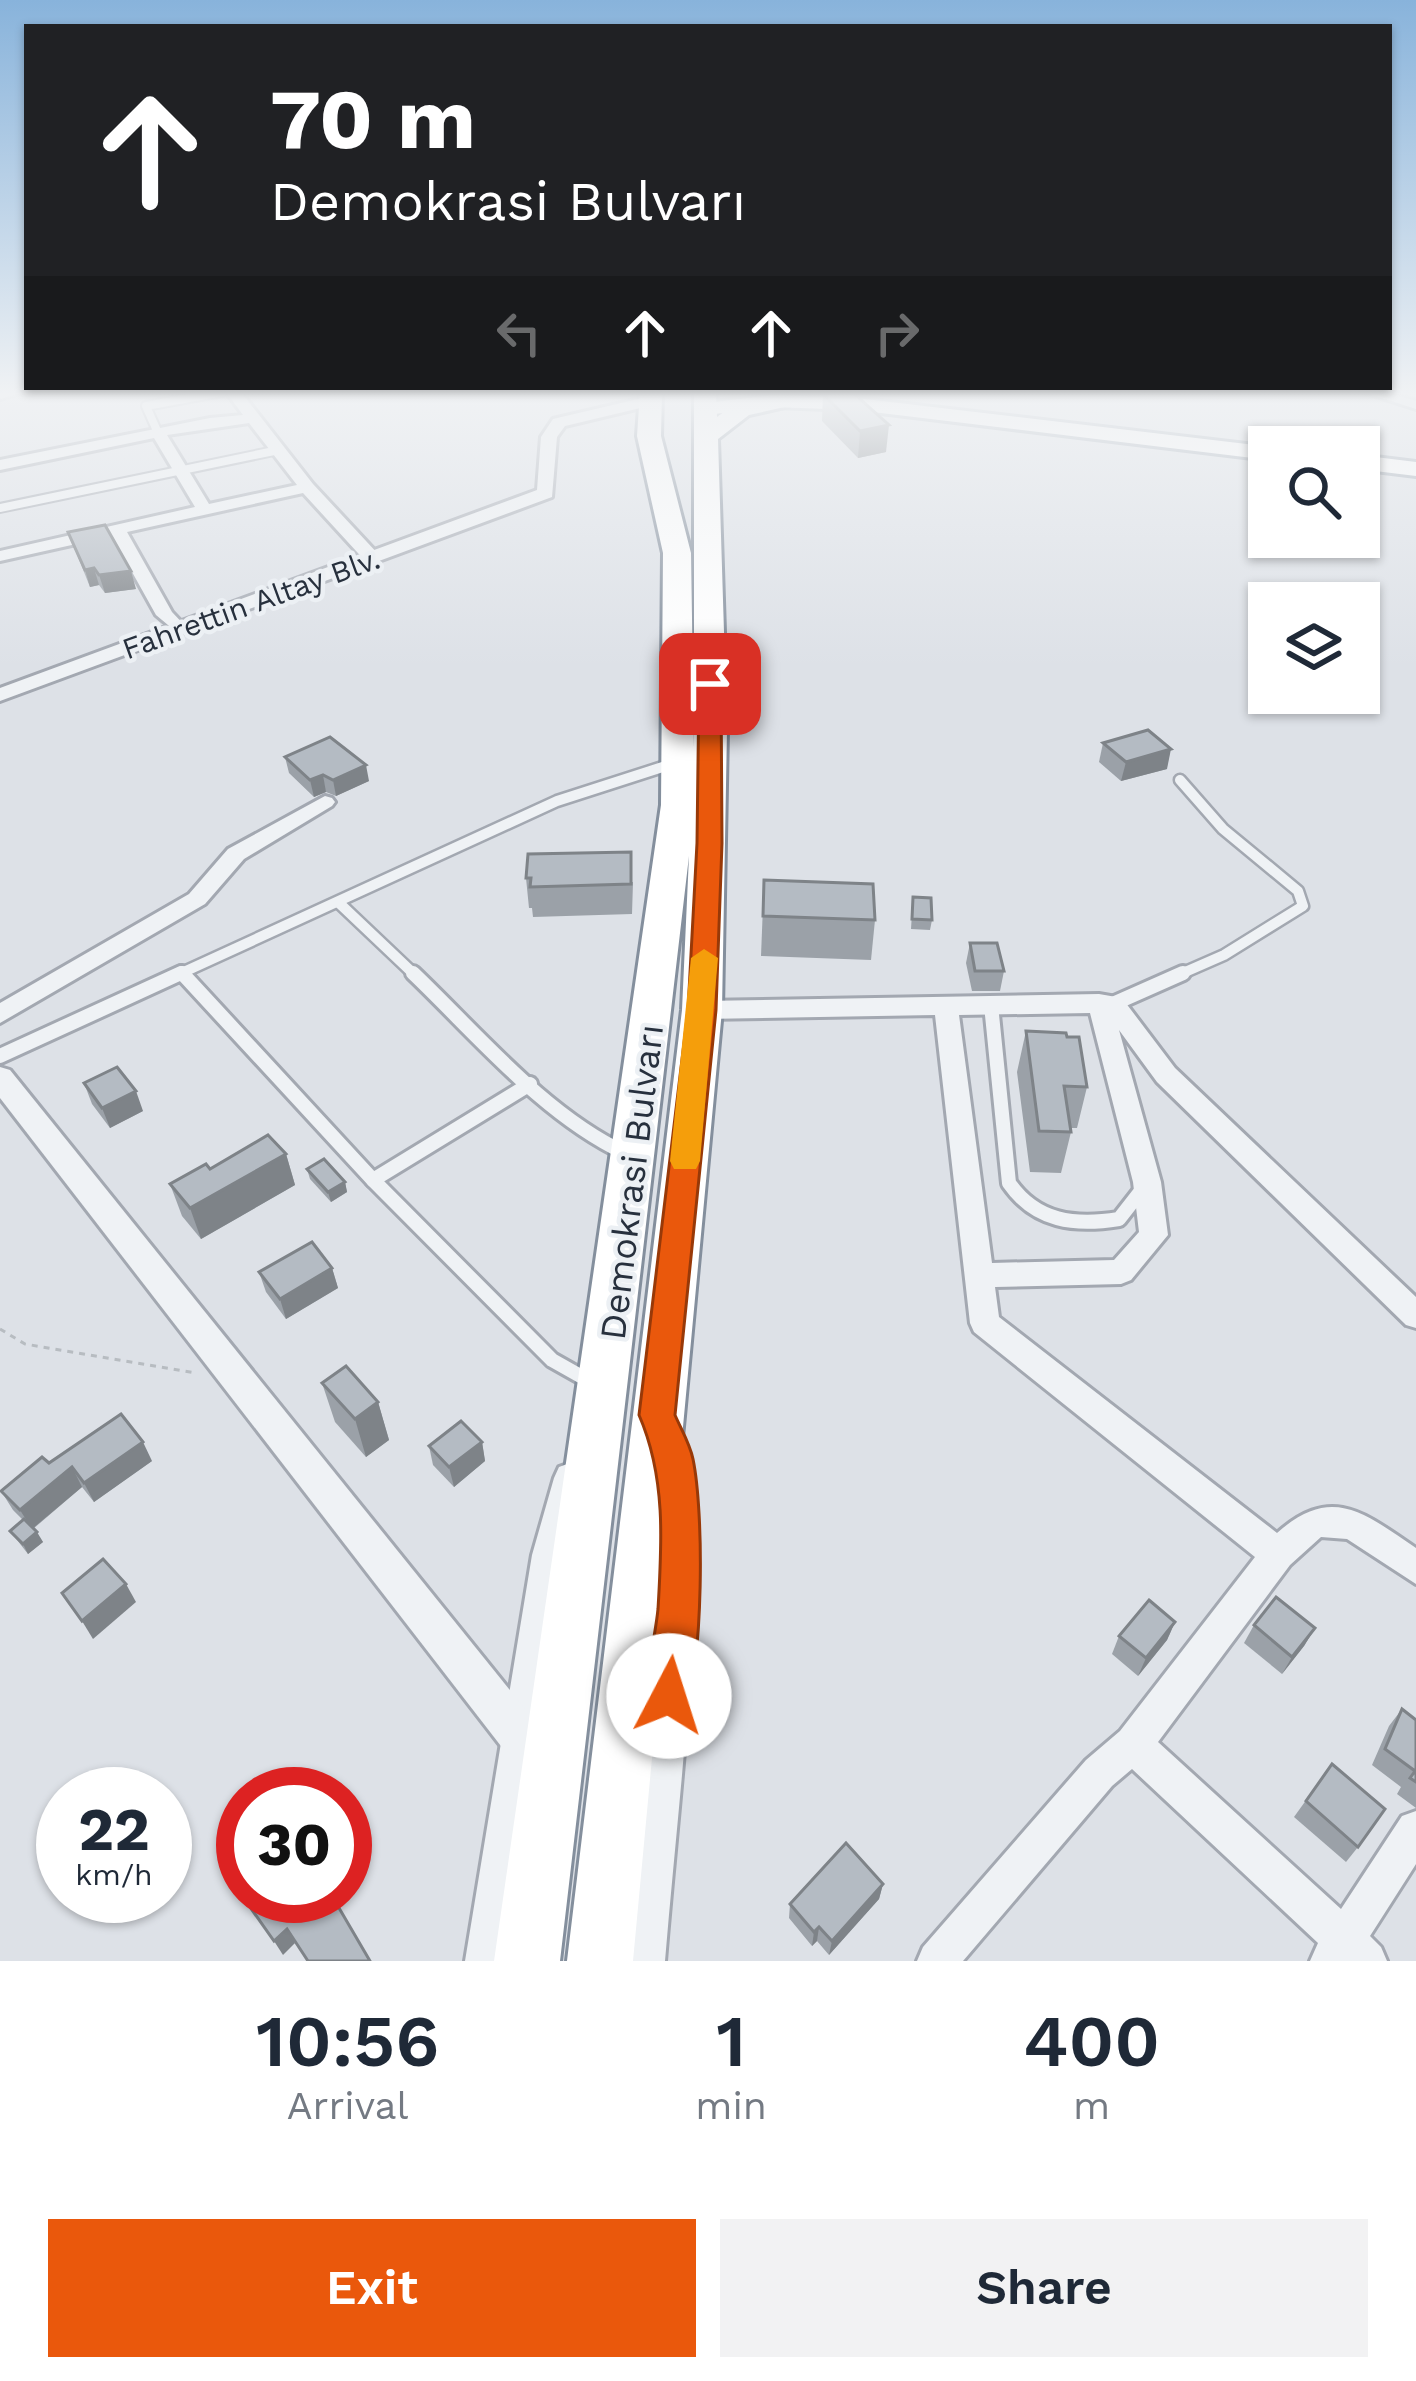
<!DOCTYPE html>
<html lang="en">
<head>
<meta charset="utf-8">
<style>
	:root { --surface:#fff; --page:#f2f2f3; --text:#1f2937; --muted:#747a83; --accent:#ea580c }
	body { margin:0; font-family:"Work Sans",sans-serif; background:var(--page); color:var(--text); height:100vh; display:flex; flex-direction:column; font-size:45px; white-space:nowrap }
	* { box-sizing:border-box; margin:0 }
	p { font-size:39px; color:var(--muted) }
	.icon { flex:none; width:66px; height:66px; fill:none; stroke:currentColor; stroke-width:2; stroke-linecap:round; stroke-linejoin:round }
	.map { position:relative; height:1961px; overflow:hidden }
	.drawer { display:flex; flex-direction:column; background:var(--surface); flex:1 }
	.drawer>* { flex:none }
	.banner { position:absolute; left:24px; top:24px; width:1368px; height:366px; border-radius:0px; box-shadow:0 3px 9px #0004; background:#202124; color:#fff; overflow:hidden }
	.buttons { position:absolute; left:1248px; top:426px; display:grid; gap:24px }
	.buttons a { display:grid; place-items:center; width:132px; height:132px; border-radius:0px; background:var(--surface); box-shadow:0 3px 9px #0004; font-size:60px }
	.speed { position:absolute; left:36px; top:1767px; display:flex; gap:24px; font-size:60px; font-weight:700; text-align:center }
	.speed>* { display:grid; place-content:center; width:156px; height:156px; border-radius:50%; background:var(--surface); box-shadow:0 3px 9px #0004; line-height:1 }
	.speed small { font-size:30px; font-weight:400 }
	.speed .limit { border:18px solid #d22; background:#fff; color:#111 }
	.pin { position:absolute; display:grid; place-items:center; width:102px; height:102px; color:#fff; margin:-51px; border-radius:24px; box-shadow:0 6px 18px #0006 }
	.me { position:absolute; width:132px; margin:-66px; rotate:5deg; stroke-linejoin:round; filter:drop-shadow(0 0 9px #0008) }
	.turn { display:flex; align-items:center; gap:42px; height:252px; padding:0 48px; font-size:54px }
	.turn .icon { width:156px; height:156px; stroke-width:2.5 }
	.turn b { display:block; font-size:84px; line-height:102px }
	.lanes { display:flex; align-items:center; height:114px; padding:0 48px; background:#0003; justify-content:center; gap:60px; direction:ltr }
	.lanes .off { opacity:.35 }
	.eta { display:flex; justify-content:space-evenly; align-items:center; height:204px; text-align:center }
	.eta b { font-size:72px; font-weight:600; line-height:84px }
	.cta { display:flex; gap:24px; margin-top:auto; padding:24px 48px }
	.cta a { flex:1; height:138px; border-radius:0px; background:var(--accent); color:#fff; font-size:48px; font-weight:600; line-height:138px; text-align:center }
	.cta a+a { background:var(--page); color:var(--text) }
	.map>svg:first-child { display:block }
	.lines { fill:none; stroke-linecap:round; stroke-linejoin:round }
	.service-far2-casing { stroke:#a3a8b1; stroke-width:12 }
	.service-far1-casing { stroke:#a3a8b1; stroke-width:15 }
	.service-casing { stroke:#a3a8b1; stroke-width:20 }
	.minor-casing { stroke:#a3a8b1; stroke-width:6 }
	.tertiary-casing { stroke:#a3a8b1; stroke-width:6 }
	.primary-casing { stroke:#9ca6b2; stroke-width:6 }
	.trunk-casing { stroke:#848f9d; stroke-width:6 }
	.path { stroke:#b7bcc1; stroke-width:3; stroke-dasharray:6 6; stroke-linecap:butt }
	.service-far2 { stroke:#eff2f5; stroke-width:8 }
	.service-far1 { stroke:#eff2f5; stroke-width:10 }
	.service { stroke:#eff2f5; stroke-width:14 }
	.minor { fill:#eff2f5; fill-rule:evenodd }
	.tertiary { fill:#eff2f5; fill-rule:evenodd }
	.primary { fill:#fff; fill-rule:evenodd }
	.trunk { fill:#fff; fill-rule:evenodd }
	.wall { fill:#9ba1a8 }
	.shaded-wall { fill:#7e8388 }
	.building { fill:#b4bbc3; stroke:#7e8388; stroke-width:3 }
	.route { fill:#ea580c; stroke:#983908; stroke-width:3 }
	.slow { fill:#f59e0b }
	.labels { text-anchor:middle; stroke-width:9; stroke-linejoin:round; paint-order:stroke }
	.far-street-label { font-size:30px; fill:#27303d; stroke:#ecf0f4 }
	.street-label { font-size:36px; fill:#27303d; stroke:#ecf0f4 }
</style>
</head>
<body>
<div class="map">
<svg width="1416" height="1961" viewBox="0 0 1416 1961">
	<rect width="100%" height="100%" fill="#dde1e7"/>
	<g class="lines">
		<!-- service-far2 casing -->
		<g class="service-far2-casing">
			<g id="service-far2">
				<polyline points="158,433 146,406 222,392"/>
				<polyline points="0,508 279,450"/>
			</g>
		</g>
		<!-- service-far1 casing -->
		<g class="service-far1-casing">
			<g id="service-far1">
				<polyline points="338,902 416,976"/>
				<polyline points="175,976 557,801 675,763"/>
				<polyline points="1176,976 1224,955 1303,906 1298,891 1223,829 1180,780"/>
			</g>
		</g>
		<!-- service casing -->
		<g class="service-casing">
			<g id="service">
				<polyline points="182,973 373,1180 552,1360 591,1382"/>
				<path d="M413,973C477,1034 544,1115 625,1153"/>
				<polyline points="1113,1004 1183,973"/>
				<path d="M991,1005L1009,1183C1036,1222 1075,1226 1119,1219L1144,1187"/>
				<polyline points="0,1056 181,973"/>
				<polyline points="373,1180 530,1084"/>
			</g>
		</g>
		<!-- minor casing -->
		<g class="minor-casing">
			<g id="minor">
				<polygon points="0,392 23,392 0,399"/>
				<path d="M226,392H241L313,484L380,556V564H368L303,493L127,532L172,612L189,630L180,635L156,615L112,536L0,561V551L195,507L154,438L0,470V460L210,418L243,415ZM249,423L297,485L209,504L167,435Z"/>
				<polygon points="1363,392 1386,392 1416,401 1416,409"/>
				<polygon points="325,796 332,798 335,802 332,806 244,859 205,904 0,1023 0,1003 189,894 228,849"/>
				<path d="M1099,994L1122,998L1175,1068L1416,1297V1328L1406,1325L1157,1082L1119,1030L1161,1182L1168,1235L1131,1280L1121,1284L995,1287L999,1317L1277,1533C1332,1484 1364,1513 1416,1548V1584L1347,1539L1321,1537L1290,1565L1158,1742L1341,1909L1402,1816L1416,1811V1864L1370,1936L1381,1947L1387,1961H1310L1318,1943L1132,1769L1112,1786L963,1961H917L923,1947L1086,1760L1120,1731L1255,1557L974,1332L970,1323L935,1015L702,1019L690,1010L702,1001ZM1090,1013L1133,1182L1139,1232L1114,1260L992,1263L959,1015Z"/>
				<path d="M672,1436L683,1440C700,1476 695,1519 695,1558C693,1692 676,1827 665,1961H625L660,1608L663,1495L656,1450L661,1440Z"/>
				<polygon points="570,1463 581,1467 586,1478 566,1555 505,1961 465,1961 532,1555 554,1478 559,1467"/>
			</g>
		</g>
		<!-- tertiary casing -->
		<g class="tertiary-casing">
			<g id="tertiary">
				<polygon points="651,396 657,398 657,404 565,426 557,437 552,497 0,701 0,688 537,490 541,437 553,419"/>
				<polygon points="0,1067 10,1070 534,1720 540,1735 534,1750 519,1756 504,1750 0,1098"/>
			</g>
		</g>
		<!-- primary casing -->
		<g class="primary-casing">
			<g id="primary">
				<polygon points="773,395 856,398 1272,447 1269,460 856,410 773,407 706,415 695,409 706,403"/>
				<polygon points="1359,455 1416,462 1416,476 1359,469"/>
			</g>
		</g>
		<!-- trunk casing -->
		<g class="trunk-casing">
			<polygon id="trunk" points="640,392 662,392 661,436 691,553 694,748 694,392 716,392 717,417 733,405 781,394 793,401 789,406 749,415 718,439 727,729 722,1010 633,1961 567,1961 682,1010 689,856 560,1961 494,1961 661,805 663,553 637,436"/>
		</g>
		<!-- path -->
		<polyline class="path" points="0,1329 25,1344 196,1373"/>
		<!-- service-far2 -->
		<use href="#service-far2" class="service-far2"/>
		<!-- service-far1 -->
		<use href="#service-far1" class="service-far1"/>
		<!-- service -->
		<use href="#service" class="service"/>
		<!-- minor -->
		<use href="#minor" class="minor"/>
		<!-- tertiary -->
		<use href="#tertiary" class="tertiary"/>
		<!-- primary -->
		<use href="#primary" class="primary"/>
		<!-- trunk -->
		<use href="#trunk" class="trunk"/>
	</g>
	<!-- wall -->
	<g class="wall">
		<polygon points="823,394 886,452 858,458 822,421"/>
		<polygon points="68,532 136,589 105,593 99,585 90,587"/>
		<polygon points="1103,743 1167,769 1121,781 1099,762"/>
		<polygon points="285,757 369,781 336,796 326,792 314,797 289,773"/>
		<polygon points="526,878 633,882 632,914 533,917 532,908 529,908"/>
		<polygon points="764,880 875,920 871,960 761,956"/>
		<polygon points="913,897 932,920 930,930 911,929"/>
		<polygon points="970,943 1004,971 1000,991 972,991 966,963"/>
		<polygon points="1026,1031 1087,1087 1077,1128 1071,1128 1071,1132 1061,1173 1030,1172 1017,1072"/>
		<polygon points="84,1083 143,1111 110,1128 92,1104"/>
		<polygon points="286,1154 295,1185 201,1239 182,1216 170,1184 210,1169"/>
		<polygon points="307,1169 345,1182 347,1192 331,1202 310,1179"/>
		<polygon points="332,1268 338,1288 286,1319 266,1292 259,1272"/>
		<polygon points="322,1383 378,1402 389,1440 366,1457 335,1422"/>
		<polygon points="482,1442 485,1461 454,1487 433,1465 429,1446"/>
		<polygon points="152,1461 94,1502 82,1487 33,1529 43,1542 28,1554 10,1531 23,1520 13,1510 1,1491 49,1463"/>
		<polygon points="1175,1622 1167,1640 1138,1676 1112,1654 1119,1636"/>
		<polygon points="1254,1625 1315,1628 1304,1646 1282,1674 1244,1643"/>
		<polygon points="1402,1709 1416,1720 1416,1808 1397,1794 1401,1787 1372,1765 1389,1726"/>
		<polygon points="1332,1764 1358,1847 1346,1862 1294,1817"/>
		<polygon points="883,1884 879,1899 829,1955 817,1941 812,1946 789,1918 790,1904"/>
	</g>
	<!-- shaded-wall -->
	<g class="shaded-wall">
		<polygon points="889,425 886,452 858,458 860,431"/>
		<polygon points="94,568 99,585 90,587 85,570"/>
		<polygon points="131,571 136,589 105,593 99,575"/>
		<polygon points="1171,749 1167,769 1121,781 1126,762"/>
		<polygon points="366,765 369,781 336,796 333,780"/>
		<polygon points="323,775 326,792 314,797 310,780"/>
		<polygon points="136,1091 143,1111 110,1128 102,1108"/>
		<polygon points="286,1154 295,1185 201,1239 190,1208"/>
		<polygon points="345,1182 347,1192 331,1202 328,1192"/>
		<polygon points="332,1268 338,1288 286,1319 280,1299"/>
		<polygon points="378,1402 389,1440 366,1457 355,1419"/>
		<polygon points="143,1442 152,1461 94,1502 84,1483"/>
		<polygon points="482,1442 485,1461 454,1487 449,1467"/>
		<polygon points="72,1467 82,1487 32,1529 20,1510"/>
		<polygon points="37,1532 43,1542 28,1554 23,1544"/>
		<polygon points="126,1584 136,1602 93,1639 82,1621"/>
		<polygon points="1175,1622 1167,1640 1138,1676 1146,1658"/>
		<polygon points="1315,1628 1304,1646 1282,1674 1292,1657"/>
		<polygon points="883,1884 879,1899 829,1955 832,1941"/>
		<polygon points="819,1927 817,1941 812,1946 814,1932"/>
		<polygon points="287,1929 295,1943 283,1955 274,1941"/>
	</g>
	<!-- building -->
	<g class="building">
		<polygon points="832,392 852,392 889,425 860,431 823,394"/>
		<polygon points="105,525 131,571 99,575 94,568 85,570 68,532"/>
		<polygon points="1148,730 1171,749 1126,762 1103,743"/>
		<polygon points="330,737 366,765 333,780 323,775 310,780 285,757"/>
		<polygon points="631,852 631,884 530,887 531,878 526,878 528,854"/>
		<polygon points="764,880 873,884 875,920 763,916"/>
		<polygon points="913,897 931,898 932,920 912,919"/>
		<polygon points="970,943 997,943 1004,971 975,971"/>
		<polygon points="1026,1031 1066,1033 1067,1037 1079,1037 1087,1087 1064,1086 1071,1132 1039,1131"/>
		<polygon points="117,1067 136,1091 102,1108 84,1083"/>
		<polygon points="268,1135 286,1154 190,1208 170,1184 206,1164 210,1169"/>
		<polygon points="324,1159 345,1182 328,1192 307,1169"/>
		<polygon points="312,1242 332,1268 280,1299 259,1272"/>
		<polygon points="346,1366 378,1402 355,1419 322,1383"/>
		<polygon points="121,1414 143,1442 84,1483 72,1467 20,1510 1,1491 42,1457 49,1463"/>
		<polygon points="461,1421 482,1442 449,1467 429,1446"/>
		<polygon points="24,1519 37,1532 23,1544 10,1531"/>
		<polygon points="103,1559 126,1584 82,1621 62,1593"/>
		<polygon points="1276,1597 1315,1628 1292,1657 1254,1625"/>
		<polygon points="1149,1600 1175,1622 1146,1658 1119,1636"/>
		<polygon points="1402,1709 1416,1720 1416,1782 1410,1778 1415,1771 1385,1749"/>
		<polygon points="1332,1764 1385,1809 1358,1847 1306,1801"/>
		<polygon points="846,1843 883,1884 832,1941 819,1927 814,1932 790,1904"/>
		<polygon points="243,1874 243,1896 332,1896 370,1961 308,1961 287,1929 274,1941 233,1883"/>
	</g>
	<!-- sky -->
	<linearGradient id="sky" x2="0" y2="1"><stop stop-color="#88b3db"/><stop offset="0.59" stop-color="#f0f2f4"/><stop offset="1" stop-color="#f0f2f4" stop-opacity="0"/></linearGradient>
	<rect width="1416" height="667" fill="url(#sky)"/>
	<!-- route -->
	<path class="route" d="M710,678L721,684L722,843L716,1010L675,1415C681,1429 690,1444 693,1459C704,1512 704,1662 684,1711L669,1717L655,1711C642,1681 655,1641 658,1609C662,1543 666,1477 639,1415L688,1010L697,843L699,684Z"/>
	<!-- slow -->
	<polygon class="slow" points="704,949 718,958 700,1161 696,1169 674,1169 670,1161 691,958"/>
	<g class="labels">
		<!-- far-street labels -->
		<g class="far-street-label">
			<text transform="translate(251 604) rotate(-20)" y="10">Fahrettin Altay Blv.</text>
		</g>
		<!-- street labels -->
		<g class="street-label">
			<text transform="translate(631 1182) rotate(-83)" y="13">Demokrasi Bulvarı</text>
		</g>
	</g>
</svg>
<div class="buttons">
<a><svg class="icon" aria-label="search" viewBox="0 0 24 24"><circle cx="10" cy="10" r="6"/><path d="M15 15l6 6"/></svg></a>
<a><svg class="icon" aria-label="layers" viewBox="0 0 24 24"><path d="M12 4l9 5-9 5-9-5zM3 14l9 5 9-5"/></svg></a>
</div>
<div class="speed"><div>22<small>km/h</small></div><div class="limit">30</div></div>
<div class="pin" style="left:710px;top:684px;background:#d93025"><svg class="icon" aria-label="arrive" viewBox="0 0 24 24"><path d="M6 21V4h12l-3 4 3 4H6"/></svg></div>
<svg class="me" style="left:669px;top:1696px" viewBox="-20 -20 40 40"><circle r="19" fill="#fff"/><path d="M0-13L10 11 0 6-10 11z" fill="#ea580c"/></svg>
<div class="banner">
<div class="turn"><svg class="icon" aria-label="ahead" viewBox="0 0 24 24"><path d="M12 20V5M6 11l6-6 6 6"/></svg><div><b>70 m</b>Demokrasi Bulvarı</div></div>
<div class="lanes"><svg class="icon off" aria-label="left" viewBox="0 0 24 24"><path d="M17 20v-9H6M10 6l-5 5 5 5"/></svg><svg class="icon" aria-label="ahead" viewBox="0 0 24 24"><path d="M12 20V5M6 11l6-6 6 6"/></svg><svg class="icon" aria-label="ahead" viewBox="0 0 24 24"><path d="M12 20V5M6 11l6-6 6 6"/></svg><svg class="icon off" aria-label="right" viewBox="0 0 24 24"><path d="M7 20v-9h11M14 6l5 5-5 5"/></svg></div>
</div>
</div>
<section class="drawer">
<div class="eta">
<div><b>10:56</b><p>Arrival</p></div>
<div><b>1</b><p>min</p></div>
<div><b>400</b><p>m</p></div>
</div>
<div class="cta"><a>Exit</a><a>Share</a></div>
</section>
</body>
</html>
